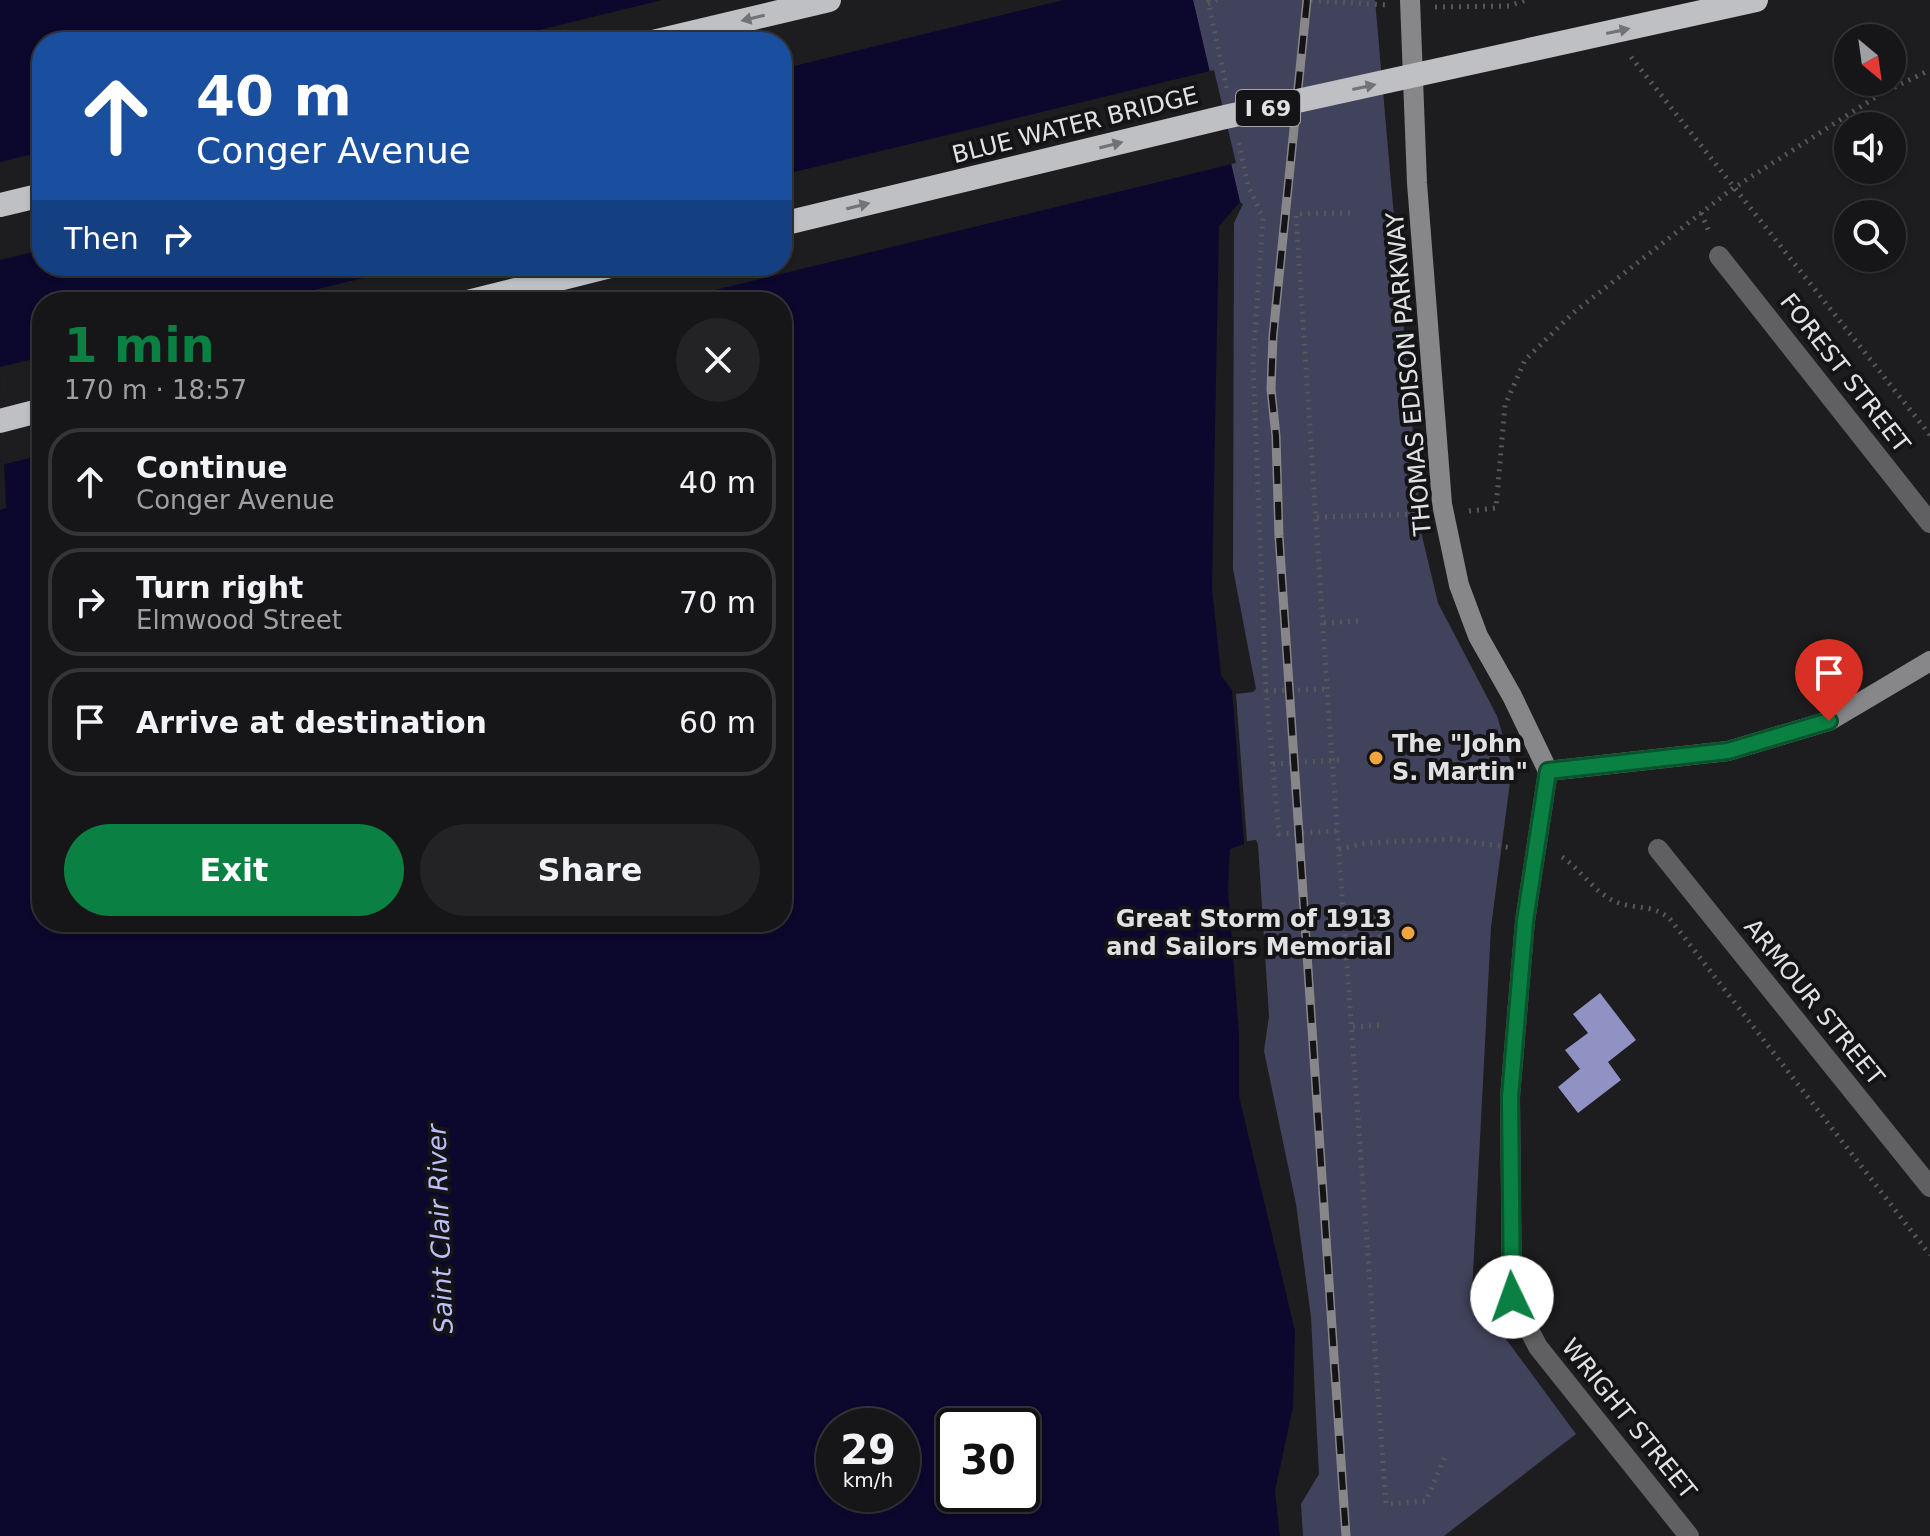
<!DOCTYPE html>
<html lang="en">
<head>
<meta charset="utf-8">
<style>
	:root { --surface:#161618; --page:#232325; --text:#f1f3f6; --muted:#9e9fa2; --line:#353537; --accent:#0b8043 }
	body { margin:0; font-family:"DejaVu Sans",sans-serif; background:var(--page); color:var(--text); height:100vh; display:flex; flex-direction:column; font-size:30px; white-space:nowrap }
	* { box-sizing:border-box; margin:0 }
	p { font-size:26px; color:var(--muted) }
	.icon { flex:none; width:44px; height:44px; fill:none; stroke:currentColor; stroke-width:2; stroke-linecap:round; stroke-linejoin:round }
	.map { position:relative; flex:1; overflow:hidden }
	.side { position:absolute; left:32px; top:292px; width:760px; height:640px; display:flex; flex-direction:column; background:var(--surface); border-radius:32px; box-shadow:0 2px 6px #0004,0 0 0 2px var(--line) }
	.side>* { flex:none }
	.banner { position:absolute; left:32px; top:32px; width:760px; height:244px; border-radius:32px; box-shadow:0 2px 6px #0004,0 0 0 2px var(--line); background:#1a4fa0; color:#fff; overflow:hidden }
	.needle { width:52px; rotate:151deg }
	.controls { position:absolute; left:1834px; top:24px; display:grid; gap:16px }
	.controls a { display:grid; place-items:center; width:72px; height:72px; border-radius:50%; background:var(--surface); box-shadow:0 2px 6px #0004,0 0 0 2px var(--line); font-size:40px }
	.speed { position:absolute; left:816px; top:1408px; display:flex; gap:16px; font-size:40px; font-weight:700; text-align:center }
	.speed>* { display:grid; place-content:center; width:104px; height:104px; border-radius:50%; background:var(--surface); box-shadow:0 2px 6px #0004,0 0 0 2px var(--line); line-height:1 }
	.speed small { font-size:20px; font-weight:400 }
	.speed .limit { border:4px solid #111; border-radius:12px; background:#fff; color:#111 }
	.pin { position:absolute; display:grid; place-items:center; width:68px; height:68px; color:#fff; margin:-82px -34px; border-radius:50% 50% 50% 0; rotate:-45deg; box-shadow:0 0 8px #0007 }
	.pin .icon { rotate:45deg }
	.me { position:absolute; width:88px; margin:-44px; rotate:357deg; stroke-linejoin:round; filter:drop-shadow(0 0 6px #0008) }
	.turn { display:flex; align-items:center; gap:28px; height:168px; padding:0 32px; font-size:36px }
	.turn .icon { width:104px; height:104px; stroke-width:2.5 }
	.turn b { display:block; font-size:56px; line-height:68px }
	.then { display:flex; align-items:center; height:76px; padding:0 32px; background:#0003; gap:16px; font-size:30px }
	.round { display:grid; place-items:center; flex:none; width:84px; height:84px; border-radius:42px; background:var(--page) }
	.head { display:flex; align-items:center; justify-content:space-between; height:136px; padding:0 32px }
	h1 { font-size:48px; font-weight:700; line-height:60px; color:var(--accent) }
	.action { display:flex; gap:16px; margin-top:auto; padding:16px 32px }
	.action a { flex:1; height:92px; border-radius:48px; background:var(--accent); color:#fff; font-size:32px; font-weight:700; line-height:92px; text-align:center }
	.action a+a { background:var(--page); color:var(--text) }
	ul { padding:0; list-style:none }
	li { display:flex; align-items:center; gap:24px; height:108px; margin:0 16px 12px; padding:0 16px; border:4px solid var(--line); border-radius:32px }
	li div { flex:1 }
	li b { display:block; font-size:30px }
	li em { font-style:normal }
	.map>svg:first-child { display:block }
	.green { fill:#41435c }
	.water { fill:#0c082d; fill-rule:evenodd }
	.pier { fill:#1d1d20 }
	.building { fill:#8f92c2 }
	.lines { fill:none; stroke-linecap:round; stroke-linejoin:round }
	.path { stroke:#58585b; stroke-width:5; stroke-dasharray:2 6; stroke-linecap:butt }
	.street { stroke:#606062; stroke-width:20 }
	.secondary { stroke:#87878a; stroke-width:20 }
	.highway { stroke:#bfc0c4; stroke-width:24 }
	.rail-casing { stroke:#87878a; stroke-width:9 }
	.rail { stroke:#141417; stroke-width:6; stroke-dasharray:18; stroke-linecap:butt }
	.highway-bridge { stroke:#bfc0c4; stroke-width:24 }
	.oneway { fill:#727376 }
	.route-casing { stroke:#07532c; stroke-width:20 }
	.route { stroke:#0b8043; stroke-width:14 }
	.poi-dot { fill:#f0a63f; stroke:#141417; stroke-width:3 }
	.labels { text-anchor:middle; stroke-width:8; stroke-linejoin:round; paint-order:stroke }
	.shield { fill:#141417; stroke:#a4a4a6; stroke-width:2 }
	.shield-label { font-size:22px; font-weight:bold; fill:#e1e1e3 }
	.street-label { font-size:24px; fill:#e1e1e3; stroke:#141417 }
	.poi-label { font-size:24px; font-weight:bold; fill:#e1e1e3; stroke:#141417; text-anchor:start }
	.water-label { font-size:26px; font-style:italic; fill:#bcc0f9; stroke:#141417 }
</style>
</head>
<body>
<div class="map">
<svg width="1930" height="1536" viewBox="0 0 1930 1536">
	<rect width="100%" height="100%" fill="#1d1d20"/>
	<!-- green -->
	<polygon class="green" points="1193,0 1375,0 1422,536 1438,603 1497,716 1512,767 1491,927 1472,1293 1576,1434 1444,1536 1299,1536 1244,845 1229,569 1230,222 1240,202"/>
	<!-- water -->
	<path class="water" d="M0,0H1193L1240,202L1230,222L1233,690L1260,1052L1307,1317L1296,1503L1299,1536H0V510L6,508L0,372ZM42,42H782V266H42ZM42,302H782V922H42ZM834,1426H902V1494H834ZM954,1426H1022V1494H954Z"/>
	<!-- pier -->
	<g class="pier">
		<polygon points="662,0 1063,0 782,69 782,42 491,42"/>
		<polygon points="1214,70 1236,163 666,302 265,302 412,266 782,266 782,175"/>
		<polygon points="42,152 42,250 0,260 0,162"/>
		<polygon points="1240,202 1243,204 1234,223 1233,569 1256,689 1253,692 1236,694 1247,841 1256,840 1258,844 1269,1016 1264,1051 1296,1204 1311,1317 1319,1474 1301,1504 1303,1536 1280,1536 1275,1491 1293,1407 1295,1331 1239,1096 1239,1034 1228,889 1230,849 1244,844 1232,690 1221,675 1212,588 1219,226"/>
		<polygon points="42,357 42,455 1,465 0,367"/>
	</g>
	<!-- building -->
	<polygon class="building" points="1600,993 1636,1040 1608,1062 1621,1080 1578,1113 1558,1087 1580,1069 1565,1050 1588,1033 1573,1014"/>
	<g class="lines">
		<!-- path -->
		<g class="path">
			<polyline points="1208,0 1227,90"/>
			<polyline points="1303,0 1386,5"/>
			<polyline points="1208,4 1217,0"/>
			<polyline points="1435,7 1509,6 1526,0"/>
			<polyline points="1631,57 1930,435"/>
			<polyline points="1239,143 1248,186 1263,217 1253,363 1266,691 1279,834 1338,831"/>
			<polyline points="1350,213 1296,214 1327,689 1386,1504 1426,1501 1446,1454"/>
			<polyline points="1701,213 1710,234"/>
			<polyline points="1469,511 1496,508 1505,405 1525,360 1573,313 1732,189 1882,93 1930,70"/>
			<polyline points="1317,517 1420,514"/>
			<polyline points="1324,623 1360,621"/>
			<polyline points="1266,691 1327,689"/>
			<polyline points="1273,764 1340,760"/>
			<polyline points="1339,849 1367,843 1452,839 1513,848"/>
			<path d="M1562,857C1580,869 1591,888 1610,899C1630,911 1651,902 1670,919L1930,1255"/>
			<polyline points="1346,940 1391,936"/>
			<polyline points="1353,1027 1382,1025"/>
		</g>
		<!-- street -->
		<g class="street">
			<polyline points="1719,256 1930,523"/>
			<polyline points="1548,771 1525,921 1510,1097 1512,1297 1538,1347 1689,1536"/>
			<polyline points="1658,849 1930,1187"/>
		</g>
		<!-- secondary -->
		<polyline class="secondary" points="1410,0 1417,183 1442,504 1459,585 1478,636 1512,696 1548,771 1728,751 1829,721 1930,661"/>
		<!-- highway -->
		<g class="highway">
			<polyline points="653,42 829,0"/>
			<polyline points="0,205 42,195"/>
			<polyline points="468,302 610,266"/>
			<polyline points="0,421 42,410"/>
		</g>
		<!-- rail casing -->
		<g class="rail-casing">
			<polyline id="rail" points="1307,0 1273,336 1271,389 1276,436 1279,536 1346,1536"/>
		</g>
		<!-- rail -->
		<use href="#rail" class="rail"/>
		<!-- highway-bridge -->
		<polyline class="highway-bridge" points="782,224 1225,117 1756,0"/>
	</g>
	<!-- one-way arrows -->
	<defs><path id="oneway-solid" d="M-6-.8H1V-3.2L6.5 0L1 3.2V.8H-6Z" transform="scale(2)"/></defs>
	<g class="oneway">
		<use href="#oneway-solid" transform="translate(753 18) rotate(167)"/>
		<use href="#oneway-solid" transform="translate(1618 31) rotate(-12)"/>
		<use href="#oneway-solid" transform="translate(1364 87) rotate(-12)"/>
		<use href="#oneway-solid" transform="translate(1111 145) rotate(-14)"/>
		<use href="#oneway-solid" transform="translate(858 206) rotate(-14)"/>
	</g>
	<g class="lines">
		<!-- route casing -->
		<g class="route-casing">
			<polyline id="route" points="1512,1297 1510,1097 1525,921 1548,771 1728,751 1829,721"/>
		</g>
		<!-- route -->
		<use href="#route" class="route"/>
	</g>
	<!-- markers -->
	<g class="poi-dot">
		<circle cx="1376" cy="758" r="8"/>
		<circle cx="1408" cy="933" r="8"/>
	</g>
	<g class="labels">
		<!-- shield labels -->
		<rect class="shield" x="1236" y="90" width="64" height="36" rx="6"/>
		<g class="shield-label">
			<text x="1268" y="116">I 69</text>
		</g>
		<!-- street labels -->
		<g class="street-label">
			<text transform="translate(1075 125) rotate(-14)" y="8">BLUE WATER BRIDGE</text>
			<text transform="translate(1845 373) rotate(52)" y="8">FOREST STREET</text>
			<text transform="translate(1409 374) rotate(-95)" y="8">THOMAS EDISON PARKWAY</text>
			<text transform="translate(1814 1002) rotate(51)" y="8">ARMOUR STREET</text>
			<text transform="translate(1629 1419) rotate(51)" y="8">WRIGHT STREET</text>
		</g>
		<!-- poi labels -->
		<g class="poi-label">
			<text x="1392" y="752">The "John<tspan x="1392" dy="28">S. Martin"</tspan></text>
			<text x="1392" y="927" text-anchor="end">Great Storm of 1913<tspan x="1392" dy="28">and Sailors Memorial</tspan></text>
		</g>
		<!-- water labels -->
		<g class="water-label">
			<text transform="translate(440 1229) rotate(-92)" y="9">Saint Clair River</text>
		</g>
	</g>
</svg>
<div class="controls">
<a><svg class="needle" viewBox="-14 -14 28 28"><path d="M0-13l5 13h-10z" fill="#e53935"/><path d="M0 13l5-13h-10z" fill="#9e9fa2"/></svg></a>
<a><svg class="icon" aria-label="sound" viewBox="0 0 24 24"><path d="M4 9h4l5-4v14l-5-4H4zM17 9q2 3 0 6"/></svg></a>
<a><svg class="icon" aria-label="search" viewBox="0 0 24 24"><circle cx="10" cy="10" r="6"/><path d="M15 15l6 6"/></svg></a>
</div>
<div class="speed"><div>29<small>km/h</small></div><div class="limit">30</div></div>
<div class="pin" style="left:1829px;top:721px;background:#d93025"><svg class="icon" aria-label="arrive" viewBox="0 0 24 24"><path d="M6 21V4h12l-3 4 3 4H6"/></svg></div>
<svg class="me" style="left:1512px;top:1297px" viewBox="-20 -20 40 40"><circle r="19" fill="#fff"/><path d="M0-13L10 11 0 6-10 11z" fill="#0b8043"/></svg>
<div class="banner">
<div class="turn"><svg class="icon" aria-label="ahead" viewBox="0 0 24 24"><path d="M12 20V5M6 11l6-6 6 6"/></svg><div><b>40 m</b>Conger Avenue</div></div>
<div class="then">Then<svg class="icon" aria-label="right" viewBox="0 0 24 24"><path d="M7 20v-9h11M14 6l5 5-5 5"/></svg></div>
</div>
<section class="side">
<div class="head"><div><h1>1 min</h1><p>170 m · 18:57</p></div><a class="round"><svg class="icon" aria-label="close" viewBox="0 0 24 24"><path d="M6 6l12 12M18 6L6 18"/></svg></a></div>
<ul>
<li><svg class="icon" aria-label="ahead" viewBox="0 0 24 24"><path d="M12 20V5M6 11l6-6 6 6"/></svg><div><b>Continue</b><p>Conger Avenue</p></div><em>40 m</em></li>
<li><svg class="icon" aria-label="right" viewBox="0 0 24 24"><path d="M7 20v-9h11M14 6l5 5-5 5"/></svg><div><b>Turn right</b><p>Elmwood Street</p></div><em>70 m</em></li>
<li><svg class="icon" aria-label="arrive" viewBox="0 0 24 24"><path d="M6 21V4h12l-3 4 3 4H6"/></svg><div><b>Arrive at destination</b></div><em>60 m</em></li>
</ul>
<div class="action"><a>Exit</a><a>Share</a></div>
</section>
</div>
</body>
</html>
